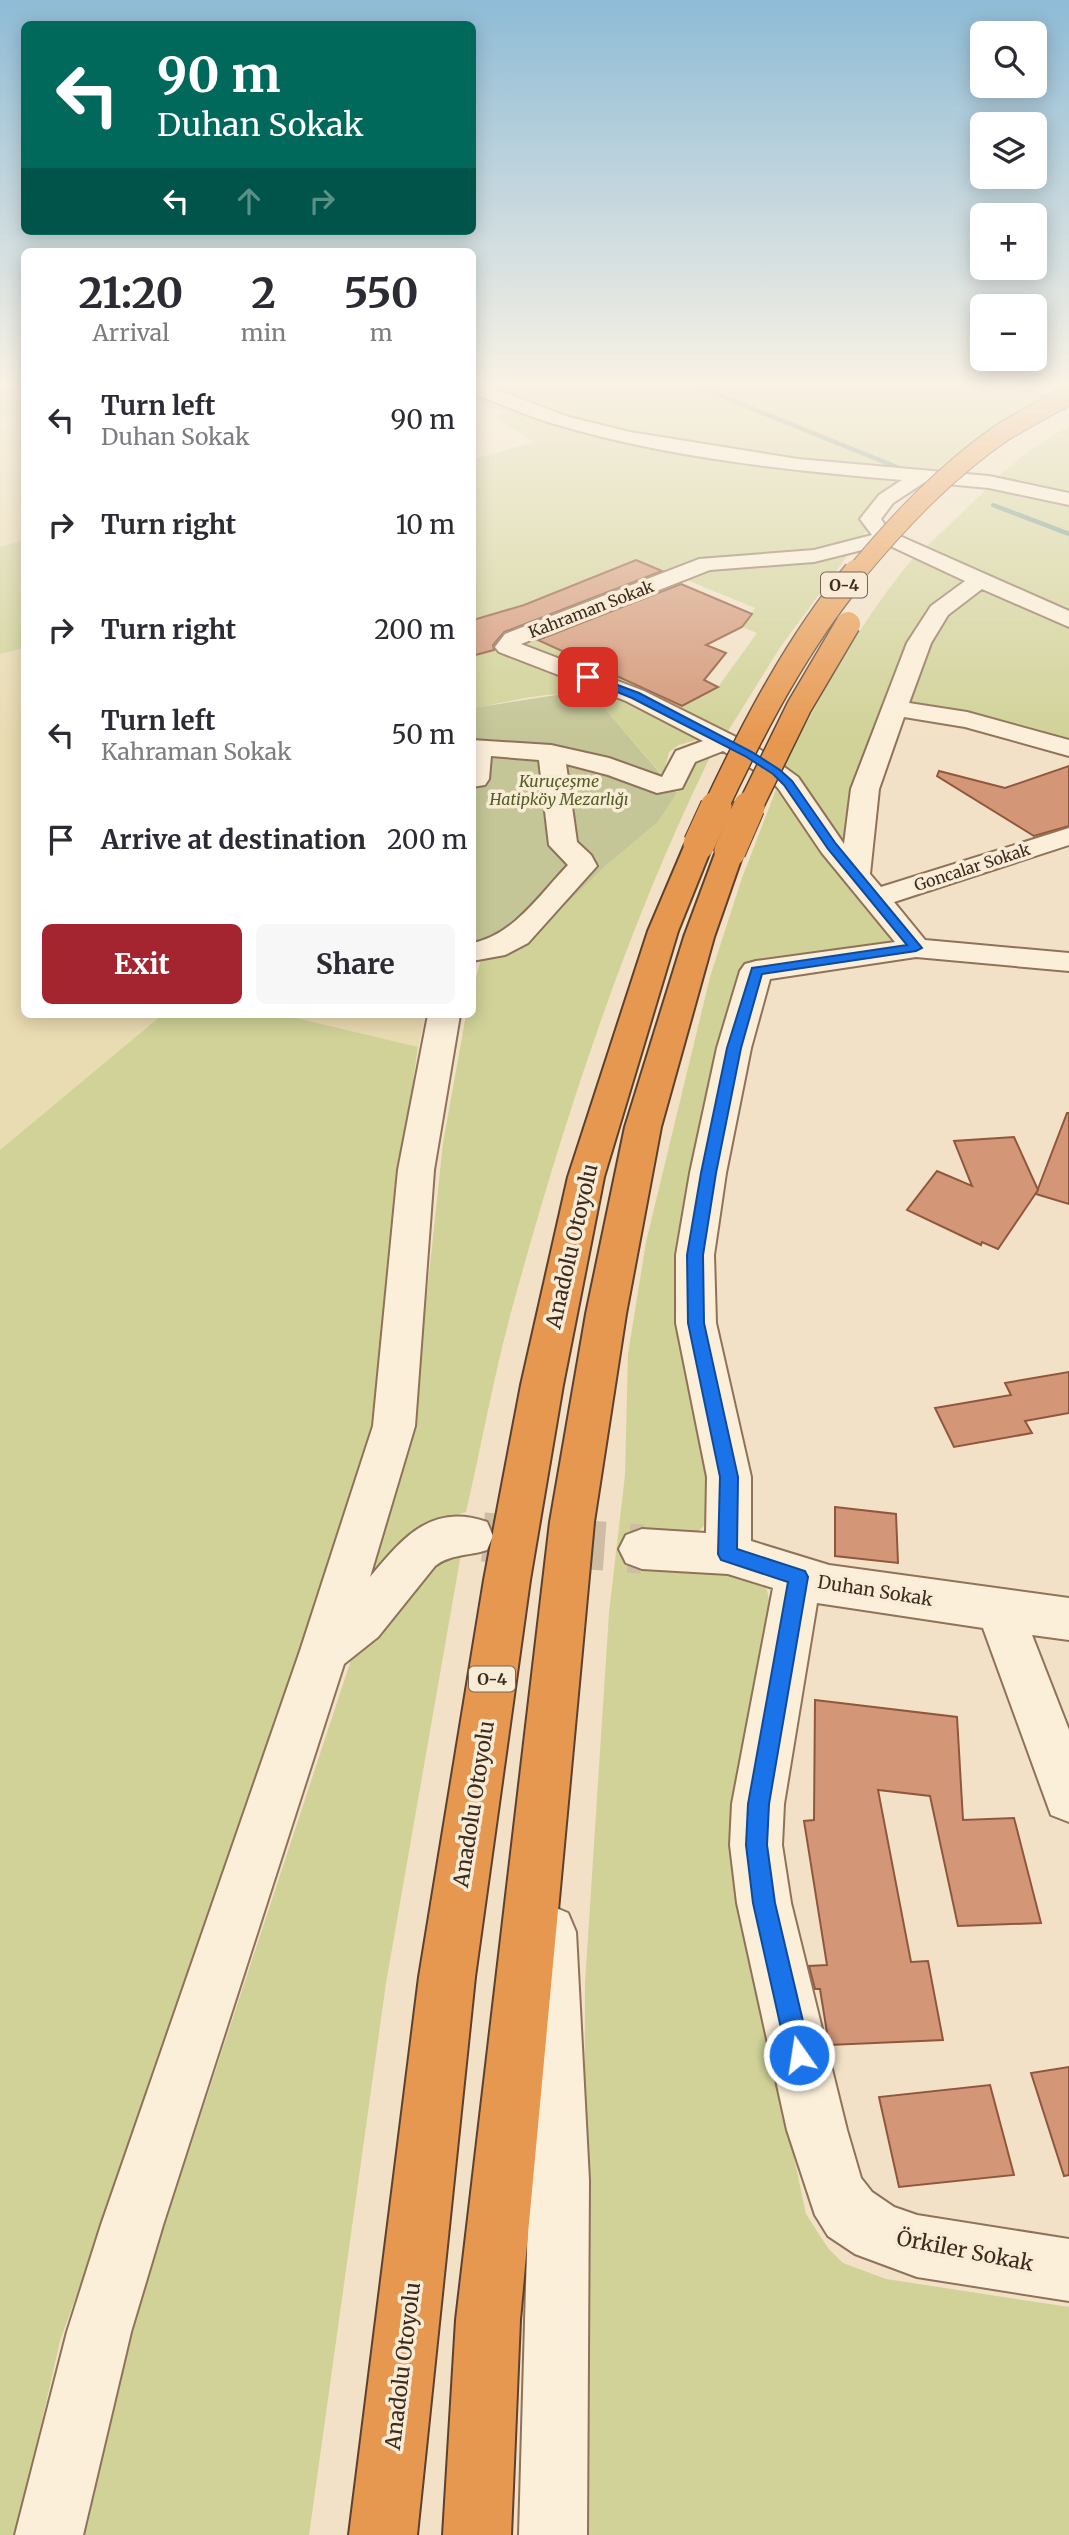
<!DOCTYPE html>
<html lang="en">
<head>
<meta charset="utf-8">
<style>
	:root { --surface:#fff; --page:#f7f7f7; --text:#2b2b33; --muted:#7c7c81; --accent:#a4242f }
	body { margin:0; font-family:Merriweather,serif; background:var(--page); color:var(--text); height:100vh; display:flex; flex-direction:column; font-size:26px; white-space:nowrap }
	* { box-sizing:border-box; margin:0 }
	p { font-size:23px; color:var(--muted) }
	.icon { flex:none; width:38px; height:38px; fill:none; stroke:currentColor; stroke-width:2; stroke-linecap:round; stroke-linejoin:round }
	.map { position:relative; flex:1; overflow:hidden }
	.side { position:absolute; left:21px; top:248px; width:455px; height:770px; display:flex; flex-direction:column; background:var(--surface); border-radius:10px; box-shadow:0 4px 18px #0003 }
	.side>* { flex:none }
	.banner { position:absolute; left:21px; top:21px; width:455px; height:214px; border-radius:10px; box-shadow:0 4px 18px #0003; background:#00695c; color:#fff; overflow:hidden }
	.controls { position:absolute; left:970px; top:21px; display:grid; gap:14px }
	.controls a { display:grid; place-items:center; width:77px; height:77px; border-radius:10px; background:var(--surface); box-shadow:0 4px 18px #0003; font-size:35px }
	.pin { position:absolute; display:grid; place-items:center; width:60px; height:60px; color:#fff; margin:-30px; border-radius:14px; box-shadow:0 4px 10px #0006 }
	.me { position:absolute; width:77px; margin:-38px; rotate:347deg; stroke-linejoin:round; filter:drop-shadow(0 0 5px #0008) }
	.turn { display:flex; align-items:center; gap:24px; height:147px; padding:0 21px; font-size:32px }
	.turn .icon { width:91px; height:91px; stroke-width:2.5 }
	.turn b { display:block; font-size:49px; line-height:60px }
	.lanes { display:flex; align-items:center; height:66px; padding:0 21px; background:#0003; justify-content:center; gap:35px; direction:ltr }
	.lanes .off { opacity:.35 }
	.eta { display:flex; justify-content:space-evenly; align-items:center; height:119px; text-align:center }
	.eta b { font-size:42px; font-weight:700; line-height:49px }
	.action { display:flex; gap:14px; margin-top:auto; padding:14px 21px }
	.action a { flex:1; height:80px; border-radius:10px; background:var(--accent); color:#fff; font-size:28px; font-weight:700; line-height:80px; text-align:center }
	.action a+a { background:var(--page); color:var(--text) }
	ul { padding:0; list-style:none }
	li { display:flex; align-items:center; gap:21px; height:105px; padding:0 21px }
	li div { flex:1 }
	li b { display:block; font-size:26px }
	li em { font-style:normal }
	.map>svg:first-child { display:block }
	.farmland { fill:#e9dbb2 }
	.green { fill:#d0d298 }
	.cemetery { fill:#c4c697 }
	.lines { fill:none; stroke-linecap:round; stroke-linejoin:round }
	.stream { stroke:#6d9588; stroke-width:4.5 }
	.building { fill:#d39778; stroke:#91573d; stroke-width:2 }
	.minor-tunnel { stroke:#cebda4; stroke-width:49; stroke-dasharray:49 24; stroke-linecap:butt }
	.minor-casing { stroke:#8f7259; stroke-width:4 }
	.highway-casing { stroke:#5d402e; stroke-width:4 }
	.minor { fill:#fcefda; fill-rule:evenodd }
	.highway { fill:#e79850; fill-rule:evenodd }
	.highway-bridge-far2-casing { stroke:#5d402e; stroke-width:21; stroke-linecap:butt }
	.highway-bridge-far1-casing { stroke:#5d402e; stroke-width:27; stroke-linecap:butt }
	.highway-bridge-casing { stroke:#5d402e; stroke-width:33; stroke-linecap:butt }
	.highway-bridge-far2 { stroke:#e79850; stroke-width:19 }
	.highway-bridge-far1 { stroke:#e79850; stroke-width:24 }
	.highway-bridge { stroke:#e79850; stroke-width:31 }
	.route { fill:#1a73e8; stroke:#114b97; stroke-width:2 }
	.labels { text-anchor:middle; stroke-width:7; stroke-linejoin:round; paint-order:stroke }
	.shield { fill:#f9ecd6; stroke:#766555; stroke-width:2 }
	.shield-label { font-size:16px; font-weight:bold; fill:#3e2b1e }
	.far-street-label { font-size:16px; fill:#3e2b1e; stroke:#f9ecd6 }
	.far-park-label { font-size:16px; font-style:italic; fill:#535d23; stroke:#f9ecd6 }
	.street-label { font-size:18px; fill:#3e2b1e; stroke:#f9ecd6 }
	.near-street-label { font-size:21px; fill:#3e2b1e; stroke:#f9ecd6 }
</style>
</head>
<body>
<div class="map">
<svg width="1069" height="2535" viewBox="0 0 1069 2535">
	<rect width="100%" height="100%" fill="#f2e1c6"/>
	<!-- farmland -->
	<g class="farmland">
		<polygon points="24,414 24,540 0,547 0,418"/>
		<polygon points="24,648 24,1015 162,1015 0,1150 0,654"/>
		<polygon points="284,1015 425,1015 418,1047"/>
	</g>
	<!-- green -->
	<g class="green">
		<polygon points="0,385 24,385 24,414 0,418"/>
		<polygon points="480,385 1024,385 1048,396 992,429 930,474 891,474 659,441 573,420"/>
		<polygon points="473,391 524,411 896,483 864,524 868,530 855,543 831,550 669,574 636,560 515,607 473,620 473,459 535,442 499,420 498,415 509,413 477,404 473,407"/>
		<polygon points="1069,426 1069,496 994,480 1029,451"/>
		<polygon points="991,485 1069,502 1069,615 924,549"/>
		<polygon points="24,540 24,648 0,654 0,547"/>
		<polygon points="848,555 779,649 725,736 522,646 532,637 682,706 718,687 757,633 742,627 755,608 682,578 709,567"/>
		<path d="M916,555L968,579L929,612L905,649L844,851L783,769C821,694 861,619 916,555Z"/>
		<path d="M982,587L1069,626V744L905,707C925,649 929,624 982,587Z"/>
		<path d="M495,649L571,674L706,737L679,745L669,752L663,776L600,703C570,683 507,703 473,708V650L479,654Z"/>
		<path d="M712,753C625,930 562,1125 510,1316C493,1380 481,1447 466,1512L427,1524L400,1543L355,1597L412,1434L443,1143L466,1015H472L473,988L482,956L603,868L658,822L677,793L685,768L692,760Z"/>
		<polygon points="779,782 895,941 745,970 721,1056 700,1399 711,1518 699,1531 644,1540 753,1575 767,1590 772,1615 744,1920 806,2214 828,2248 843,2263 886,2279 1069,2307 1069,2535 583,2535 585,1983 609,1613 625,1475 628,1354 646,1242 710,977 742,878"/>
		<polygon points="162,1015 284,1015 418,1047 393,1219 377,1403 349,1512 179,2009 60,2341 16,2535 0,2535 0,1150"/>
		<polygon points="462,1548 386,1983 309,2535 83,2535 97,2465 149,2272 354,1651 423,1566"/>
	</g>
	<!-- cemetery -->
	<polygon class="cemetery" points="576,692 590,696 600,703 677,793 658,822 603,868 538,931 473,945 473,708"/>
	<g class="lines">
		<!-- stream -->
		<g class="stream">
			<polyline points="694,385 904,470"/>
			<polyline points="993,505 1069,534"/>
		</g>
	</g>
	<!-- building -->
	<g class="building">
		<polygon points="636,560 662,571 504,632 493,645 494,650 472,656 473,620 524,605"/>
		<polygon points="681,584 752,614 742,627 706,645 726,653 704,680 718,687 682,706 538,640"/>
		<polygon points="1069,766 1069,826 1034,836 937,776 939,771 1005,788"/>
		<polygon points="1067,1113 1069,1113 1069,1204 1036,1194"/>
		<polygon points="1014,1137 1038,1190 998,1249 982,1242 981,1245 907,1210 937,1171 972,1186 954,1141"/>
		<polygon points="1069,1372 1069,1413 1025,1421 1032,1433 954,1447 935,1408 1011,1395 1005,1383"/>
		<polygon points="835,1507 896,1514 898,1563 835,1556"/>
		<polygon points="815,1700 957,1717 963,1820 1014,1818 1041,1923 958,1926 930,1796 878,1790 911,1962 928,1961 943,2040 829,2045 820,1989 815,1989 809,1966 827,1965 804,1821 814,1820"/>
		<polygon points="1069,2067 1069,2175 1064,2176 1031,2073"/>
		<polygon points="990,2085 1014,2175 899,2187 879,2097"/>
	</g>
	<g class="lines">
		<!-- minor-tunnel -->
		<polyline class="minor-tunnel" points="483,1537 642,1549"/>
		<!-- minor casing -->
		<g class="minor-casing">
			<g id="minor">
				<path d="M472,385H484L569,417L630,432L798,459L989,476L1069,493V505L989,488L925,482L893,503L881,519L887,528L902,537L1069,611V627L982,589L948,615L931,643L909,703L967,712L1069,740V756L965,727L904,717L879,789L870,874L881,887L1069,828V845L894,902L925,940L1069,953V971L916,957L770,979L751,1048L726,1173L714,1255L716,1323L751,1477V1541L829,1565L1069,1598V1640L1032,1635L1069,1730V1822L1051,1815L983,1628L817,1603L784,1804L782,1845L791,1903L847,2130L861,2178L872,2192L894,2207L917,2215L1069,2239V2301L917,2277L855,2254L828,2236L815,2215L787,2130L737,1903L730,1845L732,1804L773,1588L728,1574L642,1569L626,1563L619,1549L626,1535L642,1529L706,1533L707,1477L676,1323V1255L690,1173L717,1048L740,971L745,964L756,961L895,942L822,853L778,788L767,778L723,751L695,762L682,788L657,793L608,775L566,764L577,842L591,855L597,866L528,943L505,955L472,961V943C514,935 540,894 568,865L549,845L539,760L491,756L489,779L485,785L472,787V740L551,745L609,758L662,777L676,751L703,741L626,701L499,652L495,647L505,634L699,559L814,550L872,535L860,519L879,495L902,480C787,470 669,458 558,425C529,417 501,404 472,393ZM886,544L965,581L931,606L907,643L851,789L844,844L798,777L758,748L644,691L521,644L710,570L814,562Z"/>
				<polygon points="1027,385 1051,385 1069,393 1069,404 1029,389"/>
				<path d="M428,1015H460L434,1170L415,1426L370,1577C402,1539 431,1502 487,1522L493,1536L487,1550C469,1556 450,1554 435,1566L378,1637L344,1664L163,2225L131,2332L83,2535H15L67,2332L101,2225L300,1651L373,1426L398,1170Z"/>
				<polygon points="549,1905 568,1913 576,1932 589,2180 587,2535 519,2535 529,2180 522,1932 530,1913"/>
			</g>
		</g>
		<!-- highway casing -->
		<g class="highway-casing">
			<g id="highway">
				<polygon points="699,835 709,838 713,844 678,931 604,1177 563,1385 530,1580 475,1977 417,2535 349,2535 419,1977 484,1580 521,1385 568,1177 648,931 685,844 689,838"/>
				<polygon points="730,842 740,845 744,851 714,937 661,1127 626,1314 594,1522 520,2320 511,2535 443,2535 456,2320 550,1522 586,1314 625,1127 684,937 716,851 720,845"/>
			</g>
		</g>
		<!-- minor -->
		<use href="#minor" class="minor"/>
		<!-- highway -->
		<use href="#highway" class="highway"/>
		<!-- highway-bridge-far2 casing -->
		<g class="highway-bridge-far2-casing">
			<path id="highway-bridge-far2" d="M855,574C899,521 946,471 1003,432C1024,419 1047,407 1069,395"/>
		</g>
		<!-- highway-bridge-far1 casing -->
		<g class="highway-bridge-far1-casing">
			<g id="highway-bridge-far1">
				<path d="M715,809C754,726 798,642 856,572"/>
				<polyline points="749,809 799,707 848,624"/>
			</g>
		</g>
		<!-- highway-bridge casing -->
		<g class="highway-bridge-casing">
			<g id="highway-bridge">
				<polyline points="699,844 716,807"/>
				<polyline points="730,851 749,807"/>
			</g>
		</g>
		<!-- highway-bridge-far2 -->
		<use href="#highway-bridge-far2" class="highway-bridge-far2"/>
		<!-- highway-bridge-far1 -->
		<use href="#highway-bridge-far1" class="highway-bridge-far1"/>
		<!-- highway-bridge -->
		<use href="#highway-bridge" class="highway-bridge"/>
	</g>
	<!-- sky -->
	<linearGradient id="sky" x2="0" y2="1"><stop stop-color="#8ebbd6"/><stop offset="0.52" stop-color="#f9f2e5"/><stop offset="1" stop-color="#f9f2e5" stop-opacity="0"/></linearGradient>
	<rect width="1069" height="740" fill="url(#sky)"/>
	<!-- route -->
	<polygon class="route" points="588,674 639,693 752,752 780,770 792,781 836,844 922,948 916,951 762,974 741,1048 716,1173 703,1255 704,1323 738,1477 737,1549 805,1571 808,1577 769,1804 767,1845 775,1903 811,2055 808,2063 799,2067 791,2063 787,2055 753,1903 746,1845 748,1804 788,1582 721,1560 718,1554 720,1477 688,1323 687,1255 701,1173 727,1048 752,968 907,945 828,849 784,785 773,774 745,756 632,698 585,679 583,677"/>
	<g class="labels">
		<!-- shield labels -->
		<g class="shield">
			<rect x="821" y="572.5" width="46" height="25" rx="5"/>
			<rect x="469" y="1666.5" width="46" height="25" rx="5"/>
		</g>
		<g class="shield-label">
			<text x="844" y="591">O-4</text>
			<text x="492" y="1685">O-4</text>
		</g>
		<!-- far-street labels -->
		<g class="far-street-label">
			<text transform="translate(591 609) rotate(-21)" y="6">Kahraman Sokak</text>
			<text transform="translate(972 867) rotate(-18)" y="6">Goncalar Sokak</text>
		</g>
		<!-- far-park labels -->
		<g class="far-park-label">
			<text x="559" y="787">Kuruçeşme<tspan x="559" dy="18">Hatipköy Mezarlığı</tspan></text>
		</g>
		<!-- street labels -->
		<g class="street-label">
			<text transform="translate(875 1591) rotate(9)" y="6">Duhan Sokak</text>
		</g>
		<!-- near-street labels -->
		<g class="near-street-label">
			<text transform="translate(572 1246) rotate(-77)" y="7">Anadolu Otoyolu</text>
			<text transform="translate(474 1804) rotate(-81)" y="7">Anadolu Otoyolu</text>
			<text transform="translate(965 2251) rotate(11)" y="7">Örkiler Sokak</text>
			<text transform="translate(403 2366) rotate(-83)" y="7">Anadolu Otoyolu</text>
		</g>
	</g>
</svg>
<div class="controls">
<a><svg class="icon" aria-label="search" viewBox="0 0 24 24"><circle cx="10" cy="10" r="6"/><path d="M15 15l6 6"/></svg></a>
<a><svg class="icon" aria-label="layers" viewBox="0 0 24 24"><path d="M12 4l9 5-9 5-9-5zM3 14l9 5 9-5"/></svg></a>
<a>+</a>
<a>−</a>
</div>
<div class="pin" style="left:588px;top:677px;background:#d93025"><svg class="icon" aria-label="arrive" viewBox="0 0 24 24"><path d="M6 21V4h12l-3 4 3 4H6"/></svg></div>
<svg class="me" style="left:799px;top:2055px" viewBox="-20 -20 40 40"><circle r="17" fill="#1a73e8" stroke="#fff" stroke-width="3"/><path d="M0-11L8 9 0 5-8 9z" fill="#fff"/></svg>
<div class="banner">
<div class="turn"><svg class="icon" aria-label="left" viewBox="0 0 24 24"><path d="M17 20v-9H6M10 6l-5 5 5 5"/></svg><div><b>90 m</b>Duhan Sokak</div></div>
<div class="lanes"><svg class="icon" aria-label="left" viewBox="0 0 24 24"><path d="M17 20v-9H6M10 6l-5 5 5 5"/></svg><svg class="icon off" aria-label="ahead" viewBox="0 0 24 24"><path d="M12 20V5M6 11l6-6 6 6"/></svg><svg class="icon off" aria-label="right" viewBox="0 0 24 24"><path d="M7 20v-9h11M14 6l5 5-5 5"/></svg></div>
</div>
<section class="side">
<div class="eta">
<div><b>21:20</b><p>Arrival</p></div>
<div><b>2</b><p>min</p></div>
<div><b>550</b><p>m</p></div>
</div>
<ul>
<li><svg class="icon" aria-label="left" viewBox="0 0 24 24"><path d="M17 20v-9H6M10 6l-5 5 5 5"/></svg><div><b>Turn left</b><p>Duhan Sokak</p></div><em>90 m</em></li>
<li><svg class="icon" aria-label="right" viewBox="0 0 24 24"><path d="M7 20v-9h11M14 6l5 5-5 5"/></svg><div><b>Turn right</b></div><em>10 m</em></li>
<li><svg class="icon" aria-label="right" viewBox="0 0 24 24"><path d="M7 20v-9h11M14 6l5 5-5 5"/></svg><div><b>Turn right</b></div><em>200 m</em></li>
<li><svg class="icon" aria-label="left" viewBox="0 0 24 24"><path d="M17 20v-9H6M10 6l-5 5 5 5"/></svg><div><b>Turn left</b><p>Kahraman Sokak</p></div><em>50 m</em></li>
<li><svg class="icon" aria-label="arrive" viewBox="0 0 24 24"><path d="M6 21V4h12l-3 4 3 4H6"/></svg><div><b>Arrive at destination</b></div><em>200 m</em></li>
</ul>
<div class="action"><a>Exit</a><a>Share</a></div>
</section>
</div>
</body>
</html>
